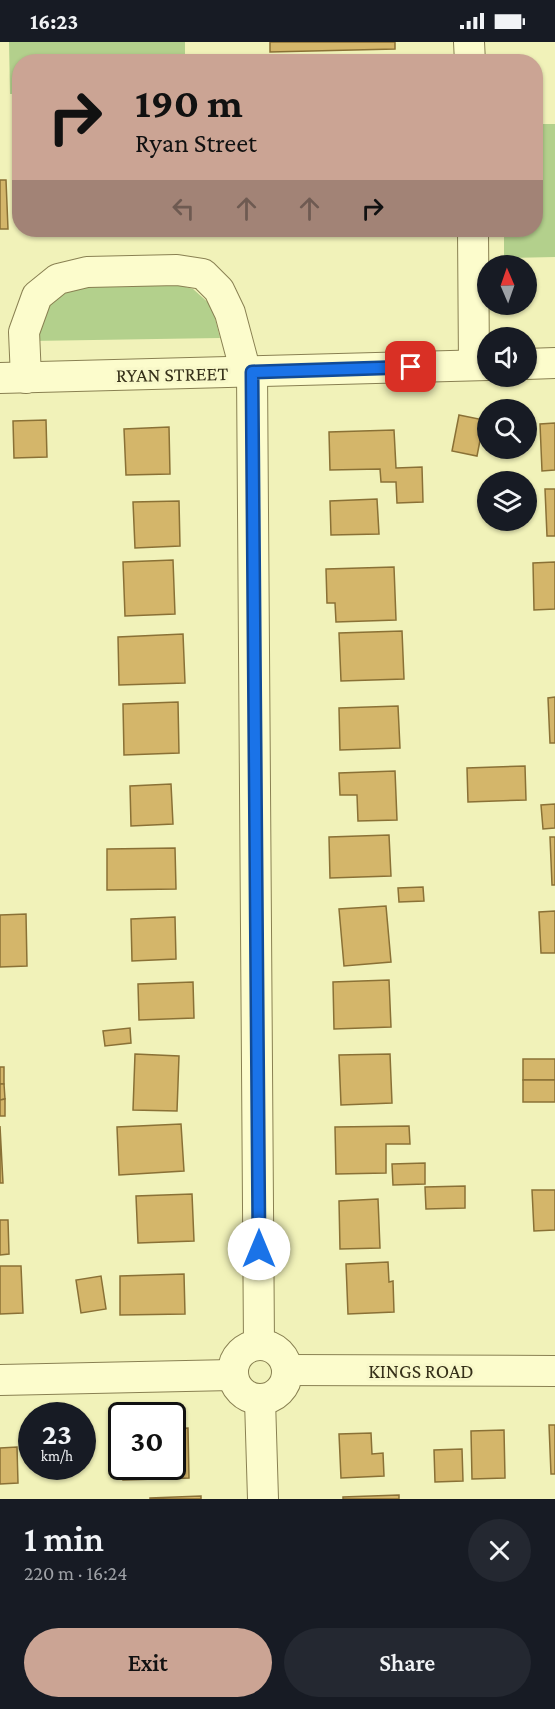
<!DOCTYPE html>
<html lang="en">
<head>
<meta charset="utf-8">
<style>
	:root { --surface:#171b24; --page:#242831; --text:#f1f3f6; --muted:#9ea1a6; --accent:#cba494 }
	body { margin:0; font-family:"Crimson Pro",serif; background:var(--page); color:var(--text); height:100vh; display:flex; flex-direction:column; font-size:22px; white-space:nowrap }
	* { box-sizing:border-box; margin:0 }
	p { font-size:20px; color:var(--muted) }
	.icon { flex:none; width:33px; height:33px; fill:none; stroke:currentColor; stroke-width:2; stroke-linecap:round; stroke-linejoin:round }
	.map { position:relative; height:1457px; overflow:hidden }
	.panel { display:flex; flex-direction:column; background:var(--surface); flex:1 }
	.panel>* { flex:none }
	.guide { position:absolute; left:12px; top:12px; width:531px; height:183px; border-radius:24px; box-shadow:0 2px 4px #0004; background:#cba494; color:#111; overflow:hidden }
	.needle { width:39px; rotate:358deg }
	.controls { position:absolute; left:477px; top:213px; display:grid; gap:12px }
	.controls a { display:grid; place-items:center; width:60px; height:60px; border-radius:50%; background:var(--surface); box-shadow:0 2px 4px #0004; font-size:30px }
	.speed { position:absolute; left:18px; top:1360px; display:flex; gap:12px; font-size:30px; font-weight:700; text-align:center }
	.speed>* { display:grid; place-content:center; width:78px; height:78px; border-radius:50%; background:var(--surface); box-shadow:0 2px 4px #0004; line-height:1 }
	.speed small { font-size:15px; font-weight:400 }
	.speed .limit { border:3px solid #111; border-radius:9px; background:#fff; color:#111 }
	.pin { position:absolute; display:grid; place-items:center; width:51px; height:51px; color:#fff; margin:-26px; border-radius:12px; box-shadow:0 3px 9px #0006 }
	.me { position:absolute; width:66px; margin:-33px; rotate:0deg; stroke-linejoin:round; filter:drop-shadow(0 0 4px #0008) }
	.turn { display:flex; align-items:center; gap:21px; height:126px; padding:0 24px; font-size:27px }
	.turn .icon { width:78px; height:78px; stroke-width:2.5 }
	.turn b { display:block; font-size:42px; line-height:51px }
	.lanes { display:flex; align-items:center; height:57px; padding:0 24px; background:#0003; justify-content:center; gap:30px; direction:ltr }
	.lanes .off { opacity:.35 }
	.round { display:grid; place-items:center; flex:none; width:63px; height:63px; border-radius:32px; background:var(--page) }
	.headline { display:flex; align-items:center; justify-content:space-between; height:102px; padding:0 24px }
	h1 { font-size:36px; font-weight:600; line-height:45px }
	.action { display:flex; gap:12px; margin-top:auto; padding:12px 24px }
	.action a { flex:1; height:69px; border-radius:36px; background:var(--accent); color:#111; font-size:24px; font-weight:600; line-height:69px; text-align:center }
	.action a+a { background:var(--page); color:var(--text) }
	.status { display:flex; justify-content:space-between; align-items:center; height:42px; padding:0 30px; background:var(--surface); direction:ltr }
	.status svg { height:16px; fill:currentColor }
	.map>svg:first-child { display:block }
	.green { fill:#b3d08c }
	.building { fill:#d4b66a; stroke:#8a7136; stroke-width:1.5 }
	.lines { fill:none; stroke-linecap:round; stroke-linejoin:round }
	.minor-casing { stroke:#898052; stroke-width:32 }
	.minor { stroke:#fcfccc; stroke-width:30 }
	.route-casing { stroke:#114b97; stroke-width:15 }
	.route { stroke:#1a73e8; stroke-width:10 }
	.labels { text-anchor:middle; stroke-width:6; stroke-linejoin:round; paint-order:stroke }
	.street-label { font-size:20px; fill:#363019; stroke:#f8f8c9 }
</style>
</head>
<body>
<div class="status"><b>16:23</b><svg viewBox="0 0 49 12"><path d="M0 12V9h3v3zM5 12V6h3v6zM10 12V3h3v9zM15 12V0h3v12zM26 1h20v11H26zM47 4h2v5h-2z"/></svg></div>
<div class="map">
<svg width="555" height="1457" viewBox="0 0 555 1457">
	<rect width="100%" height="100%" fill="#f1f2b9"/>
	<!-- green -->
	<g class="green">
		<polygon points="9,0 185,0 185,19 20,20 19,52 10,52"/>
		<polygon points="536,82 555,82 555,215 504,216 504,188 536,188"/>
		<polygon points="154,237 193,247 212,264 220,296 30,299 33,276 66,240"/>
	</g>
	<!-- building -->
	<g class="building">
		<polygon points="270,0 395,0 395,7 270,10"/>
		<polygon points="0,138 6,138 8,187 0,187"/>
		<polygon points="459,373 484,378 477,414 452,409"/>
		<polygon points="46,378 47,415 14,416 13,379"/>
		<polygon points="555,381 555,428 542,429 540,382"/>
		<polygon points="169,385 170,432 126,433 124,387"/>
		<polygon points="394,388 396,426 422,425 423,460 397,461 396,440 381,440 380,427 330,428 329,390"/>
		<polygon points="545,447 555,447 555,494 547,494"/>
		<polygon points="377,457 379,492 331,493 330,459"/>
		<polygon points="179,459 180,504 135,506 133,460"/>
		<polygon points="173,518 175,572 125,574 123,520"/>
		<polygon points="555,520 555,567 534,568 533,521"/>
		<polygon points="394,525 396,578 336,580 335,561 327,561 326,527"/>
		<polygon points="402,589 404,637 341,639 339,591"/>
		<polygon points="183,592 185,641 119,643 118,595"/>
		<polygon points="555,655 555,701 550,701 548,656"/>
		<polygon points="178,660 179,711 124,713 123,662"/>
		<polygon points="398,664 400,706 340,708 339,666"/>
		<polygon points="525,724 526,758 468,760 467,726"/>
		<polygon points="395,729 397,778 358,779 357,753 340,753 339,731"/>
		<polygon points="171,742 173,782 131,784 130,744"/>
		<polygon points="555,762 555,786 543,787 541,763"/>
		<polygon points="389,793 391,834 330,836 329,795"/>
		<polygon points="550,795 555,795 555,843 552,843"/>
		<polygon points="175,806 176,847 107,848 107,807"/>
		<polygon points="423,845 424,859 399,860 398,846"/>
		<polygon points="386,864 391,920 344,924 339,867"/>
		<polygon points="555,869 555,911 541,911 539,870"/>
		<polygon points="26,872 27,924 0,925 0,873"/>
		<polygon points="175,875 176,917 132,919 131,877"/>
		<polygon points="389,938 391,985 334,987 333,940"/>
		<polygon points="193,940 194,976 139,978 138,942"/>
		<polygon points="130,986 131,1001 105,1004 103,989"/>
		<polygon points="135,1012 179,1014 177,1069 133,1068"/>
		<polygon points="390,1012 392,1061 341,1063 339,1013"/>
		<rect x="523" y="1017" width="32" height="21"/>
		<rect x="0" y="1025" width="4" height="17"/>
		<rect x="523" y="1038" width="32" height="22"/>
		<polygon points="0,1042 4,1042 5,1057 0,1058"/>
		<polygon points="5,1057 5,1074 0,1074 0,1058"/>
		<polygon points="181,1082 184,1129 119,1133 117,1085"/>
		<polygon points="0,1084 3,1141 0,1141"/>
		<polygon points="409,1084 410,1102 386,1102 386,1131 336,1132 335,1085"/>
		<polygon points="425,1121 425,1142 393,1143 392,1122"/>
		<polygon points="465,1144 465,1166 426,1167 425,1145"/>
		<polygon points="532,1148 555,1148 555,1188 534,1189"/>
		<polygon points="192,1152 194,1199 138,1201 136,1154"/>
		<polygon points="378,1157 380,1206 340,1207 339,1159"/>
		<polygon points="0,1178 8,1178 9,1212 0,1213"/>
		<polygon points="388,1220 389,1240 393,1239 394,1270 348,1272 346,1222"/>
		<polygon points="0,1224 21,1224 23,1271 0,1272"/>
		<polygon points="184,1232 185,1272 120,1273 120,1234"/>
		<polygon points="101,1234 106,1267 81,1271 76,1238"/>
		<polygon points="549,1383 555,1383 555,1432 551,1432"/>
		<polygon points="188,1386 189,1436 123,1438 122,1425 172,1425 172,1387"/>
		<polygon points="504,1388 505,1436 472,1437 471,1389"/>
		<polygon points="371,1391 372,1412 383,1411 384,1434 341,1436 339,1392"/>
		<polygon points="17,1405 18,1441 0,1442 0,1406"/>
		<polygon points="462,1407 463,1439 435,1440 434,1408"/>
		<polygon points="399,1453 399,1457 343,1457 343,1455"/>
		<polygon points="201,1454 201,1457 150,1457 150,1456"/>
	</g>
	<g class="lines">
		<!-- minor casing -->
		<g class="minor-casing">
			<g id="minor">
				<polyline points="469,0 470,20"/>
				<polyline points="473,188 474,323"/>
				<polyline points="526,322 555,321"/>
				<polyline points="252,330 259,1303"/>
				<polyline points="0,336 488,323"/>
				<polyline points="26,336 24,290 37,254 58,237 87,230 177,228 203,232 219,248 230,271 246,331"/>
				<circle cx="260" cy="1330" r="27"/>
				<polyline points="287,1328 555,1329"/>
				<polyline points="0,1338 232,1333"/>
				<polyline points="260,1358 263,1457"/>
			</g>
		</g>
		<!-- minor -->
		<use href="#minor" class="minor"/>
	</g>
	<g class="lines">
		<!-- route casing -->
		<g class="route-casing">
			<polyline id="route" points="259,1207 252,330 411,325"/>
		</g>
		<!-- route -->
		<use href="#route" class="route"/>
	</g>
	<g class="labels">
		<!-- street labels -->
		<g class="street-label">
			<text transform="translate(172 332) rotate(-1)" y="7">RYAN STREET</text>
			<text x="421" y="1336">KINGS ROAD</text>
		</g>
	</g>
</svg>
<div class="controls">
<a><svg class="needle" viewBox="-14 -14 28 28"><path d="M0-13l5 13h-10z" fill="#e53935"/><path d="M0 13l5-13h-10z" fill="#9ea1a6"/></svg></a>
<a><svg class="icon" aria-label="sound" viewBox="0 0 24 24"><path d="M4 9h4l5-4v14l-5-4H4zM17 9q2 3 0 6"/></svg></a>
<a><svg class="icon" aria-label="search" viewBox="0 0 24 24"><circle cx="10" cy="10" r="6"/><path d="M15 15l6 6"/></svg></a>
<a><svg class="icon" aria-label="layers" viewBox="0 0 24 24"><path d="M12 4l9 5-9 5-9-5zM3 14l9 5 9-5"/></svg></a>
</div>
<div class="speed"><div>23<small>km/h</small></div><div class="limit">30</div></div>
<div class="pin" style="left:411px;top:325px;background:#d93025"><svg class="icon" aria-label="arrive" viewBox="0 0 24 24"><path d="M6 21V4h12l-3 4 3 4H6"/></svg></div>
<svg class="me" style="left:259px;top:1207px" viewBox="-20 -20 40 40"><circle r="19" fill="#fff"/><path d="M0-13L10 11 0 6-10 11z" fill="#1a73e8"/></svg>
<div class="guide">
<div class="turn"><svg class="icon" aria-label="right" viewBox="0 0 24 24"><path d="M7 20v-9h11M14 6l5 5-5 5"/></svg><div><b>190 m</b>Ryan Street</div></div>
<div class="lanes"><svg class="icon off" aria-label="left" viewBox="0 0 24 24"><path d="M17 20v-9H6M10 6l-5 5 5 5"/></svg><svg class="icon off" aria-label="ahead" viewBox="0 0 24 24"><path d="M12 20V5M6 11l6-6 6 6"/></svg><svg class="icon off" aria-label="ahead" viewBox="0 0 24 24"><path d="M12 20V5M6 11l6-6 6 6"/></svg><svg class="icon" aria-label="right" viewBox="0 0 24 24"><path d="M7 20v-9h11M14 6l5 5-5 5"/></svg></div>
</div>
</div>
<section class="panel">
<div class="headline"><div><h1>1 min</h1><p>220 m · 16:24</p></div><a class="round"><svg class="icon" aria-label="close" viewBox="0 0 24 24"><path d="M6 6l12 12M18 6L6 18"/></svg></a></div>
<div class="action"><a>Exit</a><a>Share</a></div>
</section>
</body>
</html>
